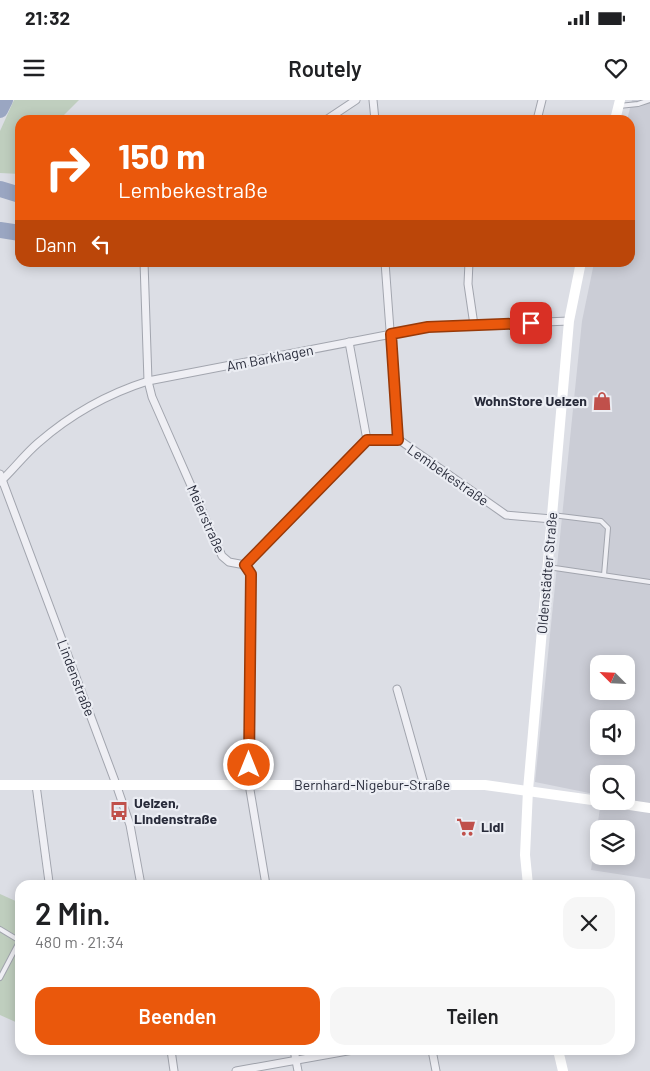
<!DOCTYPE html>
<html lang="de">
<head>
<meta charset="utf-8">
<style>
	:root { --surface:#fff; --page:#f6f6f6; --text:#202124; --muted:#757577; --accent:#ea580c }
	body { margin:0; font-family:Barlow,sans-serif; background:var(--page); color:var(--text); height:100vh; display:flex; flex-direction:column; font-size:19px; white-space:nowrap }
	* { box-sizing:border-box; margin:0 }
	p { font-size:16px; color:var(--muted) }
	.icon { flex:none; width:28px; height:28px; fill:none; stroke:currentColor; stroke-width:2; stroke-linecap:round; stroke-linejoin:round }
	.map { position:relative; flex:1; overflow:hidden }
	.details { position:absolute; left:15px; top:780px; width:620px; height:175px; display:flex; flex-direction:column; background:var(--surface); border-radius:15px; box-shadow:0 2px 12px #0003 }
	.details>* { flex:none }
	.top-card { position:absolute; left:15px; top:15px; width:620px; height:152px; border-radius:15px; box-shadow:0 2px 12px #0003; background:#ea580c; color:#fff; overflow:hidden }
	.needle { width:32px; rotate:294deg }
	.buttons { position:absolute; left:590px; top:555px; display:grid; gap:10px }
	.buttons a { display:grid; place-items:center; width:45px; height:45px; border-radius:10px; background:var(--surface); box-shadow:0 2px 12px #0003; font-size:25px }
	.pin { position:absolute; display:grid; place-items:center; width:42px; height:42px; color:#fff; margin:-21px; border-radius:10px; box-shadow:0 2px 8px #0006 }
	.me { position:absolute; width:55px; margin:-28px; rotate:0deg; stroke-linejoin:round; filter:drop-shadow(0 0 4px #0008) }
	.turn { display:flex; align-items:center; gap:18px; height:105px; padding:0 20px; font-size:22px }
	.turn .icon { width:65px; height:65px; stroke-width:2.5 }
	.turn b { display:block; font-size:35px; line-height:42px }
	.then { display:flex; align-items:center; height:48px; padding:0 20px; background:#0003; gap:10px; font-size:19px }
	.round { display:grid; place-items:center; flex:none; width:52px; height:52px; border-radius:15px; background:var(--page) }
	.head { display:flex; align-items:center; justify-content:space-between; height:85px; padding:0 20px }
	h1 { font-size:30px; font-weight:600; line-height:38px }
	.action { display:flex; gap:10px; margin-top:auto; padding:10px 20px }
	.action a { flex:1; height:58px; border-radius:15px; background:var(--accent); color:#fff; font-size:20px; font-weight:600; line-height:58px; text-align:center }
	.action a+a { background:var(--page); color:var(--text) }
	.status { display:flex; justify-content:space-between; align-items:center; height:35px; padding:0 25px; background:var(--surface); direction:ltr }
	.status svg { height:14px; fill:currentColor }
	header { display:flex; justify-content:space-between; align-items:center; height:65px; padding:0 20px; background:var(--surface); font-size:22px; font-weight:600 }
	.map>svg:first-child { display:block }
	.built { fill:#cbcdd6; fill-rule:evenodd }
	.green { fill:#bfcebe }
	.lines { fill:none; stroke-linecap:round; stroke-linejoin:round }
	.river { stroke:#9aa6c2; stroke-width:16 }
	.lane-casing { stroke:#a2a5ae; stroke-width:6 }
	.street-casing { stroke:#a2a5ae; stroke-width:9 }
	.lane { stroke:#efeff4; stroke-width:4 }
	.street { stroke:#efeff4; stroke-width:7 }
	.secondary { stroke:#fff; stroke-width:10 }
	.route-casing { stroke:#983908; stroke-width:12 }
	.route { stroke:#ea580c; stroke-width:9 }
	.labels { text-anchor:middle; stroke-width:4.5; stroke-linejoin:round; paint-order:stroke }
	.street-label { font-size:14px; fill:#282b3a; stroke:#ebedf3 }
	.poi-label { font-size:14px; font-weight:bold; fill:#282b3a; stroke:#ebedf3; text-anchor:start }
</style>
</head>
<body>
<div class="status"><b>21:32</b><svg viewBox="0 0 49 12"><path d="M0 12V9h3v3zM5 12V6h3v6zM10 12V3h3v9zM15 12V0h3v12zM26 1h20v11H26zM47 4h2v5h-2z"/></svg></div>
<header><svg class="icon" aria-label="menu" viewBox="0 0 24 24"><path d="M4 6h16M4 12h16M4 18h16"/></svg>Routely<svg class="icon" aria-label="heart" viewBox="0 0 24 24"><path d="M12 20l-8-8c-3-5 5-10 8-4 3-6 11-1 8 4z"/></svg></header>
<div class="map">
<svg width="650" height="971" viewBox="0 0 650 971">
	<rect width="100%" height="100%" fill="#dcdee5"/>
	<!-- built -->
	<path class="built" d="M632,0H650V779L591,770L601,701H626V674H599V695L535,682L582,221L594,163L630,162V20H627ZM599,564H626V591H599ZM599,619H626V646H599ZM599,729H626V756H599Z"/>
	<!-- green -->
	<g class="green">
		<polygon points="14,0 79,0 59,20 20,20 20,74 0,73 0,31"/>
		<polygon points="0,794 20,803 20,924 0,915"/>
	</g>
	<g class="lines">
		<!-- river -->
		<g class="river">
			<polyline points="0,10 5,0"/>
			<polyline points="0,89 20,95"/>
			<polyline points="0,130 20,133"/>
		</g>
		<!-- lane casing -->
		<g class="lane-casing">
			<g id="lane">
				<polyline points="619,6 638,4 650,0"/>
				<polyline points="552,415 601,421 608,428 604,475"/>
				<polyline points="548,467 650,482"/>
				<polyline points="0,829 20,841"/>
				<polyline points="0,878 20,840"/>
			</g>
		</g>
		<!-- street casing -->
		<g class="street-casing">
			<g id="street">
				<polyline points="373,0 375,20"/>
				<polyline points="326,20 356,0"/>
				<polyline points="537,20 542,0"/>
				<polyline points="144,162 148,281 152,297 222,456 229,462 245,465 251,474 249,684 266,785"/>
				<polyline points="385,162 398,339"/>
				<polyline points="469,162 468,184 474,225"/>
				<polyline points="349,242 367,340"/>
				<polyline points="0,374 116,684 130,725 141,785"/>
				<path d="M0,382C13,370 24,355 38,343C70,315 107,294 148,281L428,227L569,221"/>
				<polyline points="245,465 367,340 398,339 506,415 552,419"/>
				<polyline points="397,589 424,685"/>
				<polyline points="36,685 49,782"/>
				<polyline points="171,950 174,971"/>
				<polyline points="294,950 298,971"/>
				<polyline points="432,950 436,971"/>
				<polyline points="236,971 353,950"/>
			</g>
		</g>
		<!-- lane -->
		<use href="#lane" class="lane"/>
		<!-- street -->
		<use href="#street" class="street"/>
		<!-- secondary -->
		<g class="secondary">
			<polyline points="615,20 620,0"/>
			<polyline points="0,685 485,685 599,701"/>
			<polyline points="603,701 650,708"/>
			<polyline points="528,785 525,755 528,690 569,221 581,162"/>
			<polyline points="558,950 563,971"/>
		</g>
	</g>
	<g class="lines">
		<!-- route casing -->
		<g class="route-casing">
			<polyline id="route" points="249,665 251,474 245,465 367,340 398,340 391,234 428,227 531,223"/>
		</g>
		<!-- route -->
		<use href="#route" class="route"/>
	</g>
	<!-- icons -->
	<defs>
		<g id="shop-bare" transform="scale(1.5)"><path d="M-5-2.5h2.3a2.7 3.5 0 0 1 5.4 0H5L5.5 6h-11ZM-1.5-2.5h3a1.5 2.3 0 0 0-3 0Z" fill="#c0504b" stroke="#ebedf3" stroke-width="2.5" paint-order="stroke"/></g>
		<g id="bus-bare" transform="scale(1.5)"><path d="M-5-6H5V4H4V6H2V4H-2V6H-4V4H-5ZM-3.5-4V0h7V-4ZM-3.5 1.2v1.5H-2V1.2ZM2 1.2v1.5H3.5V1.2Z" fill="#c0504b" stroke="#ebedf3" stroke-width="2.5" paint-order="stroke"/></g>
		<g id="supermarket-bare" transform="scale(1.5)"><path d="M-6-5.5h2.5l.6 2H6L4.5 2H-2.5L-4.4-4H-6ZM-1.5 3.2a1.3 1.3 0 1 0 .1 0ZM3 3.2a1.3 1.3 0 1 0 .1 0Z" fill="#c0504b" stroke="#ebedf3" stroke-width="2.5" paint-order="stroke"/></g>
	</defs>
	<g fill-rule="evenodd">
		<use href="#shop-bare" x="602" y="301"/>
		<use href="#bus-bare" x="119" y="711"/>
		<use href="#supermarket-bare" x="466" y="727"/>
	</g>
	<g class="labels">
		<!-- street labels -->
		<g class="street-label">
			<text transform="translate(270 258) rotate(-11)" y="5">Am Barkhagen</text>
			<text transform="translate(448 375) rotate(35)" y="5">Lembekestraße</text>
			<text transform="translate(206 419) rotate(66)" y="5">Meierstraße</text>
			<text transform="translate(547 473) rotate(-85)" y="5">Oldenstädter Straße</text>
			<text transform="translate(76 578) rotate(69)" y="5">Lindenstraße</text>
			<text x="372" y="690">Bernhard-Nigebur-Straße</text>
		</g>
		<!-- poi labels -->
		<g class="poi-label">
			<text x="587" y="306" text-anchor="end">WohnStore Uelzen</text>
			<text x="134" y="708">Uelzen,<tspan x="134" dy="16">Lindenstraße</tspan></text>
			<text x="481" y="732">Lidl</text>
		</g>
	</g>
</svg>
<div class="buttons">
<a><svg class="needle" viewBox="-14 -14 28 28"><path d="M0-13l5 13h-10z" fill="#e53935"/><path d="M0 13l5-13h-10z" fill="#757577"/></svg></a>
<a><svg class="icon" aria-label="sound" viewBox="0 0 24 24"><path d="M4 9h4l5-4v14l-5-4H4zM17 9q2 3 0 6"/></svg></a>
<a><svg class="icon" aria-label="search" viewBox="0 0 24 24"><circle cx="10" cy="10" r="6"/><path d="M15 15l6 6"/></svg></a>
<a><svg class="icon" aria-label="layers" viewBox="0 0 24 24"><path d="M12 4l9 5-9 5-9-5zM3 14l9 5 9-5"/></svg></a>
</div>
<div class="pin" style="left:531px;top:223px;background:#d93025"><svg class="icon" aria-label="arrive" viewBox="0 0 24 24"><path d="M6 21V4h12l-3 4 3 4H6"/></svg></div>
<svg class="me" style="left:249px;top:665px" viewBox="-20 -20 40 40"><circle r="17" fill="#ea580c" stroke="#fff" stroke-width="3"/><path d="M0-11L8 9 0 5-8 9z" fill="#fff"/></svg>
<div class="top-card">
<div class="turn"><svg class="icon" aria-label="right" viewBox="0 0 24 24"><path d="M7 20v-9h11M14 6l5 5-5 5"/></svg><div><b>150 m</b>Lembekestraße</div></div>
<div class="then">Dann<svg class="icon" aria-label="left" viewBox="0 0 24 24"><path d="M17 20v-9H6M10 6l-5 5 5 5"/></svg></div>
</div>
<section class="details">
<div class="head"><div><h1>2 Min.</h1><p>480 m · 21:34</p></div><a class="round"><svg class="icon" aria-label="close" viewBox="0 0 24 24"><path d="M6 6l12 12M18 6L6 18"/></svg></a></div>
<div class="action"><a>Beenden</a><a>Teilen</a></div>
</section>
</div>
</body>
</html>
